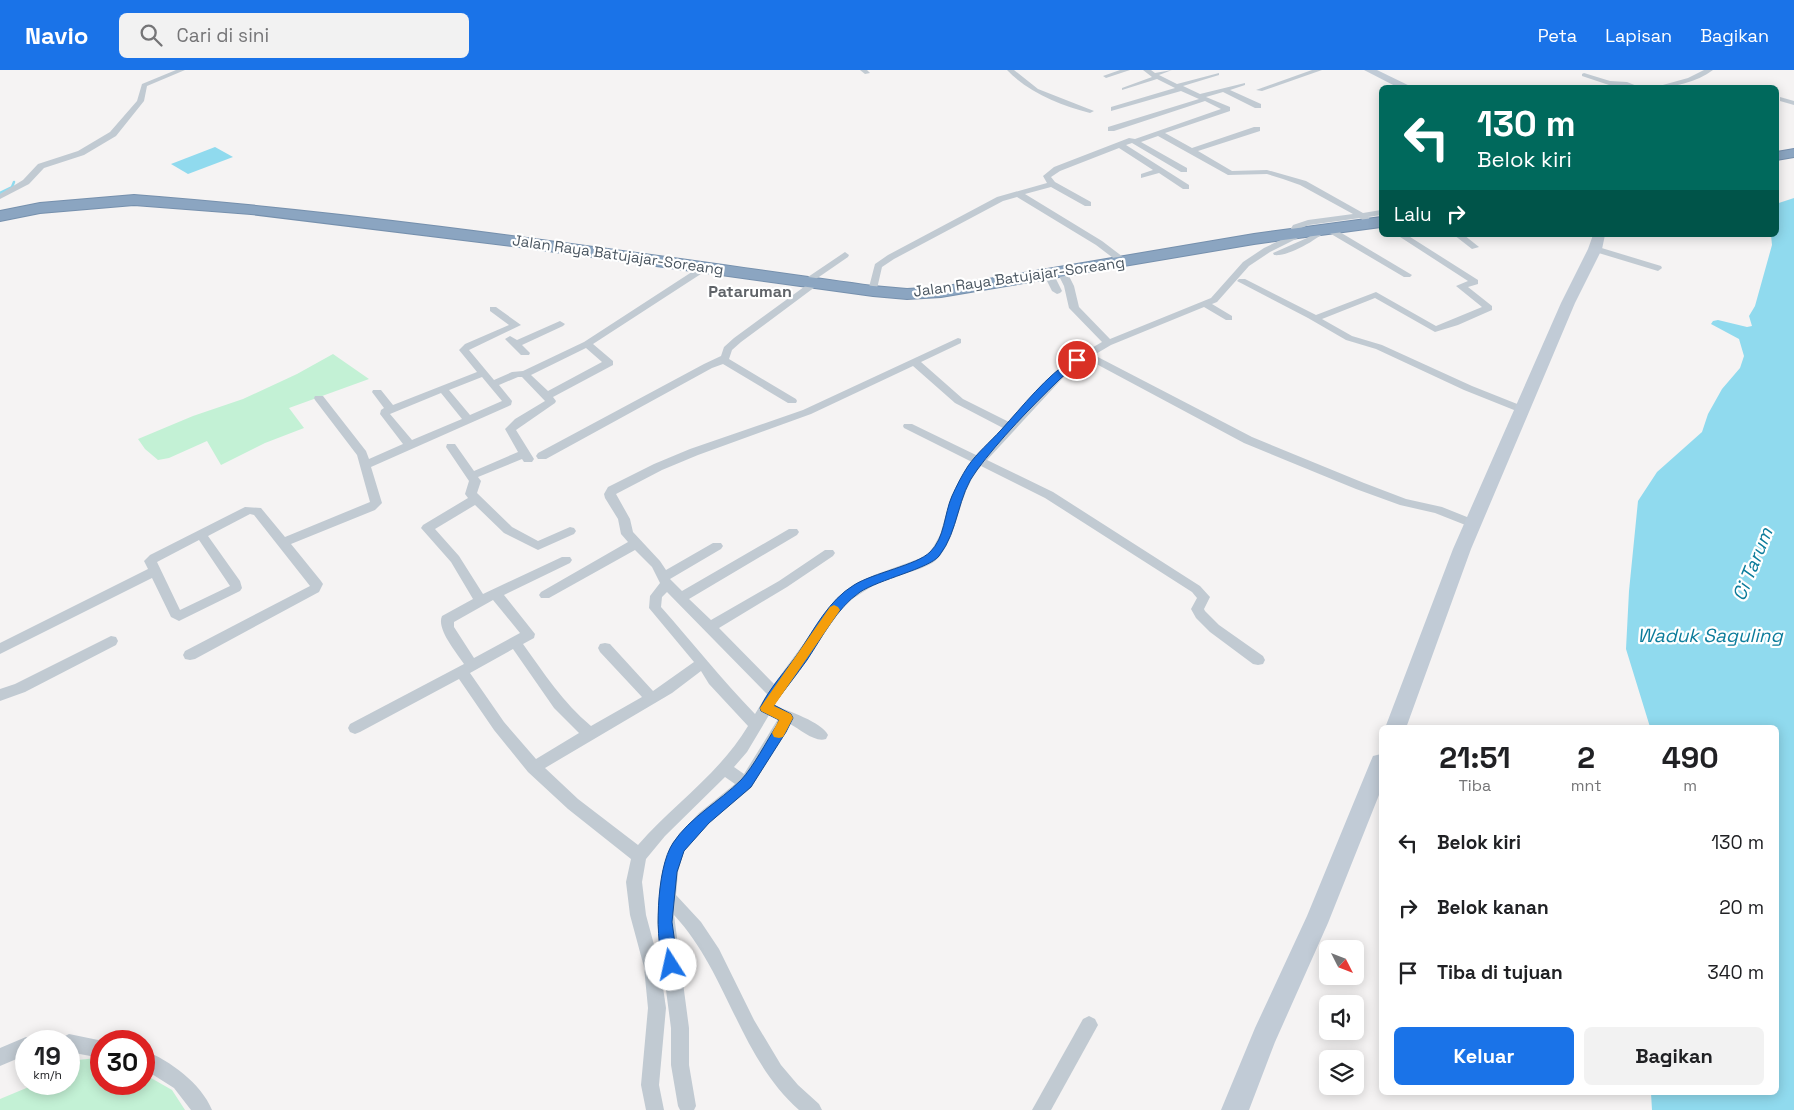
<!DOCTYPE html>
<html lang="id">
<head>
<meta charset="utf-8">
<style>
	:root { --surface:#fff; --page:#f2f2f2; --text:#202124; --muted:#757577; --accent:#1a73e8 }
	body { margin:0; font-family:"Space Grotesk",sans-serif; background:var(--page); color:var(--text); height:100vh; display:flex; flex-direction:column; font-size:19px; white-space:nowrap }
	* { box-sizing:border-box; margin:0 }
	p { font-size:16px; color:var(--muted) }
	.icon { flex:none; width:28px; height:28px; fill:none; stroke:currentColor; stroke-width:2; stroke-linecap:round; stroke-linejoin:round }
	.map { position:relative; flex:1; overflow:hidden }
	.details { position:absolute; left:1379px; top:655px; width:400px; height:370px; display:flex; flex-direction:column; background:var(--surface); border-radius:8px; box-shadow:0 2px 12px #0003 }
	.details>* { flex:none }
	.hud { position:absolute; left:1379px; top:15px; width:400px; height:152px; border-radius:8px; box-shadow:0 2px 12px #0003; background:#00695c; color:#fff; overflow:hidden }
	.needle { width:32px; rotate:132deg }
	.tools { position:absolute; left:1319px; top:870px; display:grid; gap:10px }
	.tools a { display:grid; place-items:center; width:45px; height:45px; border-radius:8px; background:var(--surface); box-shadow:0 2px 12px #0003; font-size:25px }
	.speed { position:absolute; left:15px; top:960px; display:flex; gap:10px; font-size:25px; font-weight:700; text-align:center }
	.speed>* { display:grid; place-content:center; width:65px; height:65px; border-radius:50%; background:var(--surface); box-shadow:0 2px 12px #0003; line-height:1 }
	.speed small { font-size:12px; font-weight:400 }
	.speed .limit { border:8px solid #d22; background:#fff; color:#111 }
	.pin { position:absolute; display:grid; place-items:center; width:42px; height:42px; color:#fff; margin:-21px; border:2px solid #fff; border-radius:50%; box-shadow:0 1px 5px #0007 }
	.me { position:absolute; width:55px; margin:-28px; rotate:350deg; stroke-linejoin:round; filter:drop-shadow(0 0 4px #0008) }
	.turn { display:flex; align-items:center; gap:18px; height:105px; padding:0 15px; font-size:22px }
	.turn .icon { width:65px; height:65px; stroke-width:2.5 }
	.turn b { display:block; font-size:35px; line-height:42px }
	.then { display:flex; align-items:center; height:48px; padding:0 15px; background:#0003; gap:10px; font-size:19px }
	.eta { display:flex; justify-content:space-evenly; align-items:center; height:85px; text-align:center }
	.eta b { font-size:30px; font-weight:600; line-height:35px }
	.cta { display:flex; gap:10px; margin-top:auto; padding:10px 15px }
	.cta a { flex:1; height:58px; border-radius:8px; background:var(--accent); color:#fff; font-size:20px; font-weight:600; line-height:58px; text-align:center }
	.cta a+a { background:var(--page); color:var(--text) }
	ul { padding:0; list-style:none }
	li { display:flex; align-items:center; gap:15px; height:65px; padding:0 15px }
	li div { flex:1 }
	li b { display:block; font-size:19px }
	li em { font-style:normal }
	header { display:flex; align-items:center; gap:30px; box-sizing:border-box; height:70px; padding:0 25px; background:var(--accent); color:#fff }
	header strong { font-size:24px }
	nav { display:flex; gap:28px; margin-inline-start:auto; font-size:18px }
	.search { width:350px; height:45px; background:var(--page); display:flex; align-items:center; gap:12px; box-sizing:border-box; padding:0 18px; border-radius:8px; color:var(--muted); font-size:19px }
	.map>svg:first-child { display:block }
	.green { fill:#c3f1d5 }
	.water { fill:#90daee }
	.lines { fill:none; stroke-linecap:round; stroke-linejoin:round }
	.stream { stroke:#90daee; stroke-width:2.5 }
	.highway-casing { stroke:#7690ad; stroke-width:2 }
	.street { fill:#c1cad2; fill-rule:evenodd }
	.secondary { fill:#c1cbd6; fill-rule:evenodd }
	.highway { fill:#8ba5c1; fill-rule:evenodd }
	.route { fill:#1a73e8; stroke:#114b97 }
	.slow { fill:#f59e0b }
	.labels { text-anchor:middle; stroke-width:4.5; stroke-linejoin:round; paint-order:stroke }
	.far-street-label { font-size:15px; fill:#4a5661; stroke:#fff }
	.far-quarter-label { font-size:16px; font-weight:bold; fill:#5f6368; stroke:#fff }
	.water-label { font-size:19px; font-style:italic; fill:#0c7c9b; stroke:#fff }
</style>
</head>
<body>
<header>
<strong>Navio</strong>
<div class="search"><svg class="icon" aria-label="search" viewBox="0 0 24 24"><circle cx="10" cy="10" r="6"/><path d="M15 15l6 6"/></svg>Cari di sini</div>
<nav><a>Peta</a><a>Lapisan</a><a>Bagikan</a></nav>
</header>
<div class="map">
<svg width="1794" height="1040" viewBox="0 0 1794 1040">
	<rect width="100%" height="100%" fill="#f5f3f3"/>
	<!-- green -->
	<g class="green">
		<polygon points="333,284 369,309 289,338 304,358 265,373 221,395 207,371 169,388 158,390 145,379 138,369 193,346 243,329 297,304"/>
		<polygon points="96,988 101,990 101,1014 144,1014 144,1004 172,1020 185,1040 0,1040 0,1029 36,1014 69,1014 69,991"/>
	</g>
	<!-- water -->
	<g class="water">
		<polygon points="215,77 233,87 188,104 171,94"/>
		<polygon points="1794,128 1794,1040 1652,1040 1651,1023 1776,1022 1776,658 1650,657 1626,579 1629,521 1638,431 1657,402 1702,362 1708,344 1722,319 1740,298 1744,286 1739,269 1711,254 1713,251 1718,250 1747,257 1752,256 1749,246 1755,236 1772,175 1771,165 1776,165 1776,134"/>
	</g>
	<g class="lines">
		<!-- stream -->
		<polyline class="stream" points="0,123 12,117 14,112"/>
		<!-- highway casing -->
		<g class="highway-casing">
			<g id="highway">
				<polygon points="1794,79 1794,87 1776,90 1776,82"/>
				<path d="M134,125C381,144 627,182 873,216L907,219L941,217L1254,164L1381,147V157L1254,174L941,227L907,229L873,226L512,176L251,144L134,135L40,143L0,151V141L40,133Z"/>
			</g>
		</g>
		<!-- street -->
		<g class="street">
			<polygon points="176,0 185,0 147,16 144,31 116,66 84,85 44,98 29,114 0,129 0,124 23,110 38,94 78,81 110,62 137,31 142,14"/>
			<polygon points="860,0 867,0 870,3 865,4"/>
			<path d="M1007,0H1014L1038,19L1094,41L1090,43C1060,35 1029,23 1007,0Z"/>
			<polygon points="1120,0 1130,0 1106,8 1103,6"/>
			<path d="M1143,0H1151L1155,3L1172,0L1159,5L1177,14L1219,3V5L1183,16L1200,24L1245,13V15L1230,20L1261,34V38H1255L1223,22L1206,27L1230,37V41L1165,63L1192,78L1254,57H1260V61L1198,81L1232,101L1267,100L1306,111L1363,143L1381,140V145L1368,147L1374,154L1370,157L1360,148L1309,155L1299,159L1298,161H1304V165L1270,182L1249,196L1217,232L1212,234L1232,246V250H1226L1204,237L1111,275L1094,285L1252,367L1364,413L1406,429L1442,437L1477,451L1479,454L1473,458L1435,443L1400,435L1356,419L1244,373L1087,289L1072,298L987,390L1053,422L1200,516L1210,527L1204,539L1205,541L1219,555L1263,586L1265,590L1263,594L1258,595L1253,594L1210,562L1196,548L1191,539L1197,528L1192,522L1045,428L981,396C958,422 960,459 940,486C930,500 897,504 881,512C868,518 857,526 845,534L774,635C788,641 822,652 828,665L826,669C815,673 800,659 790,654L751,718L709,753L684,781L678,802L676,825L701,852L719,879L754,950L781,995L798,1015L819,1034L822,1040H799C739,987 728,903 674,845L689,958V995L696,1036L694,1040H680L678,1036L671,995V958L657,852L662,802L673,772L699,743L735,714L725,707L665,766L646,789L642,812L646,845L660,897L666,938L659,1015L664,1040H646L641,1015L648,938L644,897L630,845L626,812L631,789L568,739L528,702L494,660L459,609L360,662L355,664L350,662L348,658L350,654L464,594C457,583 436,559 442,546L473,529L451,492L421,458L423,455L468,428L465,424L469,411L446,377L447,374H455L474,401L518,382L505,359L515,349L545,331L522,307H518L499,315L512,331L511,335L371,397L382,433L375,440L291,474L321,511L323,514L319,522L195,589L190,590L185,589L183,585L185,581L310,516L254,445L250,444L208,466L240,511L242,518L240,521L179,551L171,547L152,508L0,584V573L148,499L144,491L150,485L245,437L261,438L285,467L370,432L357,385L315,330L314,328L315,326H323L366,381L369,389L403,374L380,344L381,340L384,338L372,322L373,320H381L393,335L477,302L459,280L465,274L509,255L490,241V237H496L521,255L469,280L494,310L512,302L523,301L584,272L701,196H707V200L593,274L613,291V295L553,327L556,331L555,333L516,360L534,389L532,392H524L522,389L478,407L481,411L477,423L512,457L538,471L570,457L574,458L576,461L574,464L538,480L504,463L475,435L435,459L459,486L483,524L562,487H570L572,490L570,493L504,525L535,564L534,568L523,574C544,603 563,633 591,656L642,627L600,582L598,578L600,574L605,573L610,574L653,621L694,592L649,538L650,526L660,513L652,497L635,480L549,528H541L539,525L541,522L628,472L621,464L618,449L605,428L604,424L608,417L654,394L690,379L803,340L958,268L961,269V273L921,292L963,329L1009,352L1064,294L1102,272L1069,238L1064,216L1057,202L1059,200H1065L1067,202L1074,216L1079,237L1110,269L1211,228L1243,192L1264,178L1289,166L1288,164L1293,155L1308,150L1353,144L1300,115L1283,109L1267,104L1228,105L1158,66L1141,72L1187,98V102H1181L1132,73L1126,75L1189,115V119H1183L1159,103L1141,108V104L1153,100L1119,78L1060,101L1051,107L1055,112L1091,132V136H1085L1051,117L1025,124L1102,171L1127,190V194H1121L1096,175L1017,127L1003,131L894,189L882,197L876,223H870L868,221L875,194L888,185L997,127L1047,113L1043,106L1054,97L1129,68L1135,69L1221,39L1205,31L1114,61H1108V57L1199,29L1181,21L1111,41V37L1175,18L1157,9L1122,20V18L1152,7ZM586,278L602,292L548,321L531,305ZM913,296L955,333L1003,358L978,386L912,354H904L903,356L904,358L972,392L951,427L940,465L931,481L924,487L874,505L853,516L837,528L774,614L719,558L787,517L833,486L835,483L833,480H825L779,511L711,550L689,529L797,465L799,462L797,459H789L682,521L670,509L721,479L723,476L721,473H713L666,500L660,491L633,462L630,449L616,424L662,400L698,385L811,344ZM482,307L502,331L470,345L449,320ZM441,323L462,349L412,370L390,344ZM199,470L230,516L180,540L157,492ZM667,522L767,624L755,644C722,610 693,573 661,537L662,527ZM493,530L520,563L474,588L454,557V552ZM513,579L554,638L579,663L536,689L504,652L470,603ZM701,601L709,614L748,656C720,703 674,734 638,775L578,729L545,698L672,623ZM769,645L778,649L744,704L734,697L747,682Z"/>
			<polygon points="1312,0 1322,0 1262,21 1256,20"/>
			<path d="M1704,0H1713C1697,12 1672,18 1652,18L1688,8Z"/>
			<polygon points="1584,3 1610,11 1627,12 1642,18 1609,15 1582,6 1582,4"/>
			<polygon points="1780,27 1794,31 1794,35 1780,31"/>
			<path d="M1323,157L1333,158L1412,205L1410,207H1404L1326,161C1316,170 1288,187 1274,185L1273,183L1307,168Z"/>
			<polygon points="1397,165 1407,165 1478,210 1478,214 1468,217 1492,236 1492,240 1458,255 1435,262 1375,228 1322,249 1352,266 1382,275 1472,316 1527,338 1528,340 1527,342 1519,342 1464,320 1376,279 1346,270 1308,248 1237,211 1239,209 1245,209 1316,245 1376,222 1436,256 1482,237 1456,216 1468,211"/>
			<polygon points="1454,165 1464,165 1479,177 1472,179"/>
			<polygon points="1595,176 1661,196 1662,198 1658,201 1592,181 1592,177"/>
			<polygon points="845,182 849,185 848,187 816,209 821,212 819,214 741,272 732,280 729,289 796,329 797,331 796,333 788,333 723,294 712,298 546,389 538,389 536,386 538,383 704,294 721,286 724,277 734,268 808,214 803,211 805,209"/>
			<polygon points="1049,202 1054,205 1062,221 1060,223 1057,224 1052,221 1044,205"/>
			<polygon points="560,251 565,254 563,256 522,275 530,283 529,285 521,285 505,269 510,266 517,270"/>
			<polygon points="111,566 116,567 118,571 116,575 25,622 0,631 0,619 15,614"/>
			<polygon points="1089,946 1095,949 1098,955 1051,1040 1032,1040 1083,949"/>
			<polygon points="53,962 58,962 65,966 69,964 103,971 101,971 101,988 69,982 69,971 44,971 47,965"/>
			<polygon points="26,967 33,971 26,971 26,985 0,996 0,978"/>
			<path d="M144,980C170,991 201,1013 212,1040H191L174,1018L144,999Z"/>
		</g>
		<!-- secondary -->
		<g class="secondary">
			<polygon points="1364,0 1377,0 1414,18 1399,18"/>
			<polygon points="1593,165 1605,165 1602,179 1575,233 1471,479 1406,658 1385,658 1453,479 1561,233 1588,179"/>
			<polygon points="1381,684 1381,720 1328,853 1275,972 1249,1040 1221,1040 1255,958 1307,846 1370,693 1373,686"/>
		</g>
		<!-- highway -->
		<use href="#highway" class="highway"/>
	</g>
	<!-- route -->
	<path class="route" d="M1074,288H1077L1082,290C1075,297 1066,303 1059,310C1032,336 999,370 977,400C957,425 959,461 939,486C930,498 878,510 860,522C836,539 823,566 807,590C797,604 786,618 775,633L774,635L791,644L793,648L786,662L751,717L709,753L684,781L677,802L672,852L678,895L676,900L671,903L665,900C654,873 656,798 673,773C690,747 719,732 741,710C754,696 766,672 777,655L779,650L761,641L760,638C770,617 786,601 799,582C815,558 829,530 854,515C873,503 917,495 930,482C945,468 944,444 952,426C956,417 962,405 968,396C977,383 990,372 1001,360C1023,336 1046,306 1074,288Z"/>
	<!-- slow -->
	<polygon class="slow" points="834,535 838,537 840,540 838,543 774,636 791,644 793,648 783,667 779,668 774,667 772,663 779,650 761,641 760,638 830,537"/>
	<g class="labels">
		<!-- far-street labels -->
		<g class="far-street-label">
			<text transform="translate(618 185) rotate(8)" y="5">Jalan Raya Batujajar-Soreang</text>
			<text transform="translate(1019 207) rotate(-8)" y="5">Jalan Raya Batujajar-Soreang</text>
		</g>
		<!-- far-quarter labels -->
		<g class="far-quarter-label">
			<text x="750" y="227">Pataruman</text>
		</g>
		<!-- water labels -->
		<g class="water-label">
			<text transform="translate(1752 494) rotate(-68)" y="7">Ci Tarum</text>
			<text x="1710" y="572">Waduk Saguling</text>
		</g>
	</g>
</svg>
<div class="tools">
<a><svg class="needle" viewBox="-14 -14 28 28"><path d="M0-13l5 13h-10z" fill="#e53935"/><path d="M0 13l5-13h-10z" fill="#757577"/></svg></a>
<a><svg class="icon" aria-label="sound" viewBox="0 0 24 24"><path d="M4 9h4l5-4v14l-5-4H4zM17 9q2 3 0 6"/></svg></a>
<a><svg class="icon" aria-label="layers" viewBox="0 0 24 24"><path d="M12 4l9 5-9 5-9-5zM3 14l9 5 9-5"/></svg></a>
</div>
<div class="speed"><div>19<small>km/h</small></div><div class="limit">30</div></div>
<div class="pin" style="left:1077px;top:290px;background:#d93025"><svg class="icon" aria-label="arrive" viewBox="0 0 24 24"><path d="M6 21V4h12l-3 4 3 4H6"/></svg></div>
<svg class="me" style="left:671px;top:895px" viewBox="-20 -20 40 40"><circle r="19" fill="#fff"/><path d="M0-13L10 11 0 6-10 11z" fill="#1a73e8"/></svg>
<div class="hud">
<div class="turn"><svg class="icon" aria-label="left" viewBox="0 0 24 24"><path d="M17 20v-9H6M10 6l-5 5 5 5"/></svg><div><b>130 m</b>Belok kiri</div></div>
<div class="then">Lalu<svg class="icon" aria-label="right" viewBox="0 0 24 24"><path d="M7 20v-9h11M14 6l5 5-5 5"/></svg></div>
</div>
<section class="details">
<div class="eta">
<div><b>21:51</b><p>Tiba</p></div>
<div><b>2</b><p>mnt</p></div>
<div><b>490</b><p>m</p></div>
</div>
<ul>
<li><svg class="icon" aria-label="left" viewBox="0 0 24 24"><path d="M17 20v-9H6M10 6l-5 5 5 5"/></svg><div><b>Belok kiri</b></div><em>130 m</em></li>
<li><svg class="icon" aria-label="right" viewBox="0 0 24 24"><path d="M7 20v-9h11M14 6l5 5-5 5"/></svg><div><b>Belok kanan</b></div><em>20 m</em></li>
<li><svg class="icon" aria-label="arrive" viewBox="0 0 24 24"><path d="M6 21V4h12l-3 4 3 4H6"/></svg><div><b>Tiba di tujuan</b></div><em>340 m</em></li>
</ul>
<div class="cta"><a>Keluar</a><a>Bagikan</a></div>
</section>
</div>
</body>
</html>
